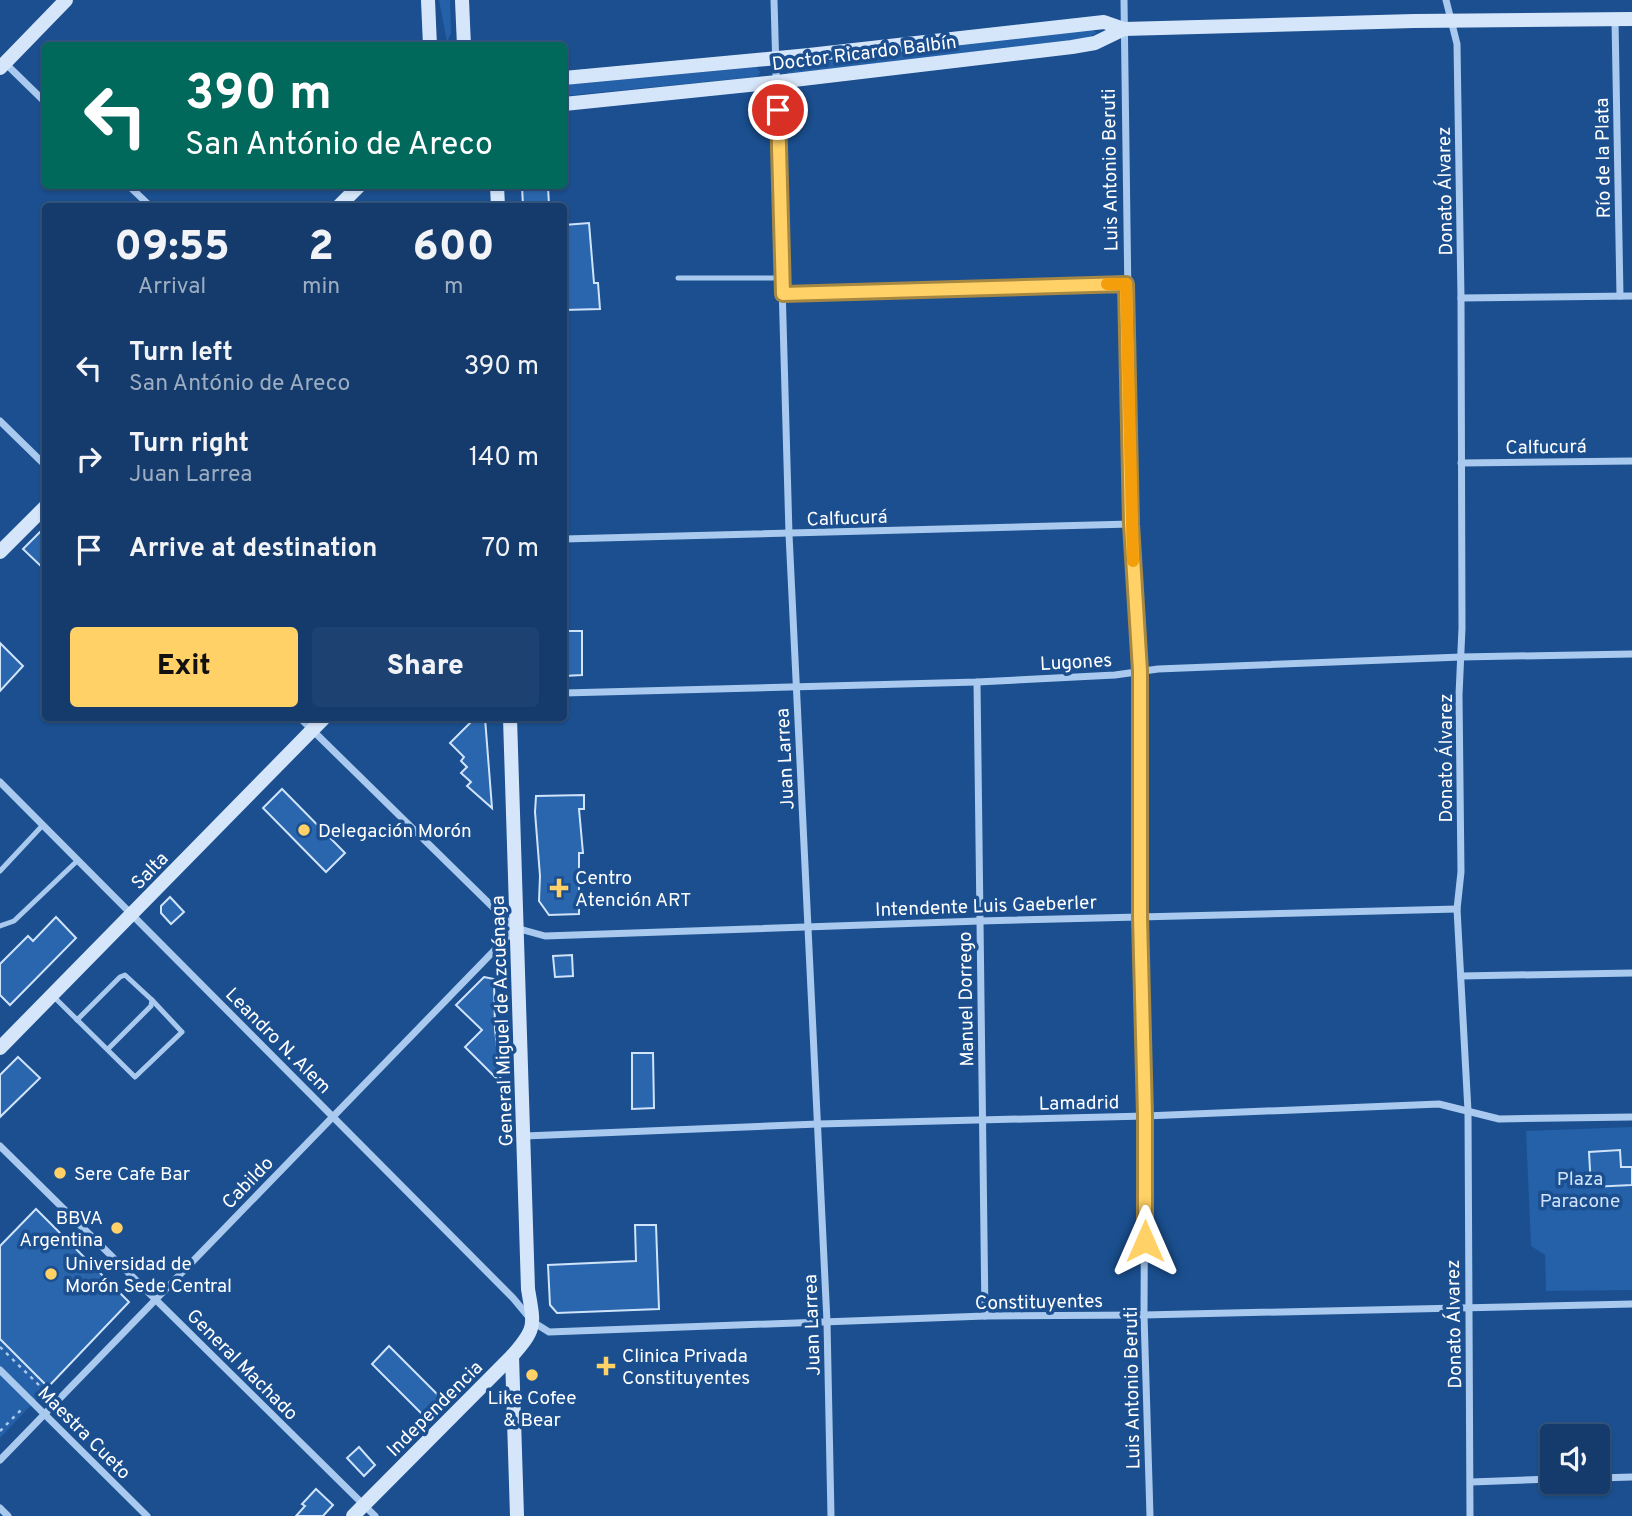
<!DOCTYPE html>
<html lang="en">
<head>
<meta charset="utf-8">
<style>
	:root { --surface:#143b6b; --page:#1d4271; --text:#f1f3f6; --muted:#9dadc1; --line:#33557e; --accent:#ffd166 }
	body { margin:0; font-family:Overpass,sans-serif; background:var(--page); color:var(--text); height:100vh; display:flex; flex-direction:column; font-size:26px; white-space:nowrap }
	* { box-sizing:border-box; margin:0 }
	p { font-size:23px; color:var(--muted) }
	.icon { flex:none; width:38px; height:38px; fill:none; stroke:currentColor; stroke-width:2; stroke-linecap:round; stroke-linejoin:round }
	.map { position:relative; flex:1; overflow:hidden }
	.drawer { position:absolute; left:42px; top:203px; width:525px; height:518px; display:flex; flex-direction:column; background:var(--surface); border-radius:7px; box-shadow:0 2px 5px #0004,0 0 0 2px var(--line) }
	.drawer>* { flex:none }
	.guide { position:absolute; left:42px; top:42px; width:525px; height:147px; border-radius:7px; box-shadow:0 2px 5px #0004,0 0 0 2px var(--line); background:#00695c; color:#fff; overflow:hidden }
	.buttons { position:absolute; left:1540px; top:1424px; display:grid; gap:14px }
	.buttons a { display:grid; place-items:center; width:70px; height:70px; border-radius:7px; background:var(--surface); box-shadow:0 2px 5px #0004,0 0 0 2px var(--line); font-size:35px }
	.pin { position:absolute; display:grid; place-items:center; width:60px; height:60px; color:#fff; margin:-30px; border:4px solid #fff; border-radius:50%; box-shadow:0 2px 7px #0007 }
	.me { position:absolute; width:77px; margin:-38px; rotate:0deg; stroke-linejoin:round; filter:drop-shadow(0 0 5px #0008) }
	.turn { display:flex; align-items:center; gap:24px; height:147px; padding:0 28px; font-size:32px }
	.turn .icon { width:91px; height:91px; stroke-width:2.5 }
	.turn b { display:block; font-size:49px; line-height:60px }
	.eta { display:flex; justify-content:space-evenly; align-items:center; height:119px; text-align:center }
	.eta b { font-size:42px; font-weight:800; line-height:49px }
	.button { display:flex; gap:14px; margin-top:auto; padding:14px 28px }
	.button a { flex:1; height:80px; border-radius:7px; background:var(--accent); color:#111; font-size:28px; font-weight:800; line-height:80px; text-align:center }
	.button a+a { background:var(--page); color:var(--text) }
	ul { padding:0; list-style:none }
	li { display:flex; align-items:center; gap:21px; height:91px; padding:0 28px }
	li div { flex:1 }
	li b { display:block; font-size:26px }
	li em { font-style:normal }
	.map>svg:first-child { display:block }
	.green { fill:#2461a8 }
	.building { fill:#2a66ad; stroke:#cfe3fa; stroke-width:2 }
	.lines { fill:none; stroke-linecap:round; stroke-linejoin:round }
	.path { stroke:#a9c9ee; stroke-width:2.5; stroke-dasharray:3.5 5; stroke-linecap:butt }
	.lane { stroke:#a9c9ee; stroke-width:5 }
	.street { stroke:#a9c9ee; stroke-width:7 }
	.secondary { stroke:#d6e6fa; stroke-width:14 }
	.route-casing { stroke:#a68842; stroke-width:18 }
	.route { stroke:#ffd166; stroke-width:12 }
	.slow { stroke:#f59e0b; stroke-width:12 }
	.poi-dot { fill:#ffd166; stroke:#1b4f8f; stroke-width:2.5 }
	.labels { text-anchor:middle; stroke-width:7; stroke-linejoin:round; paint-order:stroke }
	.street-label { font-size:19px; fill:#fff; stroke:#1b4f8f }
	.poi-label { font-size:19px; fill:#fff; stroke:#1b4f8f; text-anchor:start }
	.park-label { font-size:19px; fill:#cfe3fa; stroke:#1b4f8f }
</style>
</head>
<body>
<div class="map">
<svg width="1632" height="1516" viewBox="0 0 1632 1516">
	<rect width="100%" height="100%" fill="#1b4f8f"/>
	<!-- green -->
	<g class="green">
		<polygon points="439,0 450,0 451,33 447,42"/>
		<polygon points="1090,28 1097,33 1087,38 787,74 791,66"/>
		<polygon points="757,67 760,72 758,76 754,77 564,96 564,85"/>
		<polygon points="1632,1127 1632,1290 1546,1291 1545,1255 1531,1246 1526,1131"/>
		<polygon points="0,1339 48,1387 0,1438"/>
	</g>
	<!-- building -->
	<g class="building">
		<polygon points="522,186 548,186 549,206 523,206"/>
		<polygon points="589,223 594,283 598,283 600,309 564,310 564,225"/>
		<polygon points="46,526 46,571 23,549"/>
		<polygon points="564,631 582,631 582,675 564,676"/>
		<polygon points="0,643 23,666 0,691"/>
		<polygon points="475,718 485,718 492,808 467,786 471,782 461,773 467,767 461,761 464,757 450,743"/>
		<polygon points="282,789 345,853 326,872 263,808"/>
		<polygon points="584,795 584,809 579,809 583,853 579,853 579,914 549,915 539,901 540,876 535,812 536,796"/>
		<polygon points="170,897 184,912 171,924 161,913 161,906"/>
		<polygon points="56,917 76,938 10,1005 0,995 0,964 28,936 33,941"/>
		<polygon points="572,955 573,976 555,977 553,956"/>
		<polygon points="484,977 494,979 495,1029 501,1083 465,1047 482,1030 456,1005"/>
		<polygon points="632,1053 653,1053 654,1108 632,1109"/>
		<polygon points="18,1057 40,1078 0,1117 0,1075"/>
		<polygon points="1620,1150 1621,1167 1632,1167 1632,1185 1591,1187 1589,1152"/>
		<polygon points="36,1209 129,1302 48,1387 0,1339 0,1246"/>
		<polygon points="635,1225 656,1225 659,1309 557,1313 550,1305 548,1265 636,1261"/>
		<polygon points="389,1346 442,1399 424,1416 372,1364"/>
		<polygon points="359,1447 375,1465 364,1476 347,1458"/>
		<polygon points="316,1489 333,1505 323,1516 296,1516 305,1506 302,1504"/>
	</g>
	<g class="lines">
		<!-- path -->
		<g class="path">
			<polyline points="0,1347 42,1388 37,1393"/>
			<polyline points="0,1431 23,1408"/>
		</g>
		<!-- lane -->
		<g class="lane">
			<polyline points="678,278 783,278"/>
			<polyline points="0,871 42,826"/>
			<polyline points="0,926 14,921 77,861"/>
			<polyline points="52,995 135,1077 182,1032 152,1000"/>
			<polyline points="77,1020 120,977 125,975 152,1000 151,1006 108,1049"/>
		</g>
		<!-- street -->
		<g class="street">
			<polyline points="774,0 789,534 827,1322 831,1516"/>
			<polyline points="1124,0 1131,524 1140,671 1140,917 1145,1116 1144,1315 1150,1516"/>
			<polyline points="1446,0 1457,44 1461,298 1462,628 1459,695 1461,872 1457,909 1468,1111 1470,1516"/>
			<polyline points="1615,20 1620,296"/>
			<polyline points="4,62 46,103"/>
			<polyline points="129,186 150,206"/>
			<polyline points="784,294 1126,283"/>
			<polyline points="1461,298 1632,296"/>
			<polyline points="0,421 46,466"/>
			<polyline points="1461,463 1632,461"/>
			<polyline points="564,539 1131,524"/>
			<polyline points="977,682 985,1316"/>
			<polyline points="564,693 977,682 1115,675 1158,669 1461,657 1632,654"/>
			<polyline points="300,718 507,921 516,928 545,936 980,921 1457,909"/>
			<polyline points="0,782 513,1298 533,1322 549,1332 985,1316 1144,1315 1632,1304"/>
			<polyline points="1461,976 1632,973"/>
			<polyline points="525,1136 818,1124 1145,1116 1439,1104 1499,1119 1632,1117"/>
			<polyline points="0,1146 375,1516"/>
			<polyline points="0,1370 147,1516"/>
			<polyline points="0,1460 516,928"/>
			<polyline points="1598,1478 1632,1477"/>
			<polyline points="1471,1482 1552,1479"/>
			<polyline points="0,1508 8,1516"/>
		</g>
		<!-- secondary -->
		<g class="secondary">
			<polyline points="428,0 430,46"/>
			<polyline points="462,0 464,46"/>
			<polyline points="0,68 66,0"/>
			<polyline points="564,78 809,55 1104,22 1124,29 1414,21 1632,19"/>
			<polyline points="564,104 777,82 1072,47 1095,43 1124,29"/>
			<polyline points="497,186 498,206"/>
			<polyline points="339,206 359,186"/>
			<polyline points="0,552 46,506"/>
			<polyline points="0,1048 324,718"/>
			<polyline points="512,1356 517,1516"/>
			<path d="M353,1516L512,1356C537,1328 534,1325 528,1289L510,718"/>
		</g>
	</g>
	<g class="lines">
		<!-- route casing -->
		<g class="route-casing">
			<polyline id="route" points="778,110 783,294 1126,284 1131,524 1140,671 1140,917 1145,1116 1145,1241"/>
		</g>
		<!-- route -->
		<use href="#route" class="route"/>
		<!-- slow -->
		<polyline class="slow" points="1107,284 1126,284 1133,561"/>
	</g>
	<!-- markers -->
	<g class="poi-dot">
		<circle cx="304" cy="830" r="7"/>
		<path d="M555.5 877.5h7v7h7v7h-7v7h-7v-7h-7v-7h7z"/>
		<circle cx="60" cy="1173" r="7"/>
		<circle cx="117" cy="1228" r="7"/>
		<circle cx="51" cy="1274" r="7"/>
		<path d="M602.5 1355.5h7v7h7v7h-7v7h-7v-7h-7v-7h7z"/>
		<circle cx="532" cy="1375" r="7"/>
	</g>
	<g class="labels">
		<!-- street labels -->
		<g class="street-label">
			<text transform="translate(864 52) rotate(-7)" y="7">Doctor Ricardo Balbín</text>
			<text transform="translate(1602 158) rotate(-91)" y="7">Río de la Plata</text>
			<text transform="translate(1109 170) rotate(-91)" y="7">Luis Antonio Beruti</text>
			<text transform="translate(1444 191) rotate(-91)" y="7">Donato Álvarez</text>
			<text transform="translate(1546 446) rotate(-1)" y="7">Calfucurá</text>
			<text transform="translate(847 517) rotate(-2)" y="7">Calfucurá</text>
			<text transform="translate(1076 661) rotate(-3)" y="7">Lugones</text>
			<text transform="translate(1445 758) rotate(-90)" y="7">Donato Álvarez</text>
			<text transform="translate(784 759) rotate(-93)" y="7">Juan Larrea</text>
			<text transform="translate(149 870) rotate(-46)" y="7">Salta</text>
			<text transform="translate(986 905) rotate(-2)" y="7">Intendente Luis Gaeberler</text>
			<text transform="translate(965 999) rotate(-91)" y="7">Manuel Dorrego</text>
			<text transform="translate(501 1021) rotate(-92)" y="7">General Miguel de Azcuénaga</text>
			<text transform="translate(279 1040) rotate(45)" y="7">Leandro N. Alem</text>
			<text transform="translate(1079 1102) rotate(-1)" y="7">Lamadrid</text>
			<text transform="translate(247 1182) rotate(-46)" y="7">Cabildo</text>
			<text transform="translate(1039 1301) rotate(-1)" y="7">Constituyentes</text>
			<text transform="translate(1453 1324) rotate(-91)" y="7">Donato Álvarez</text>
			<text transform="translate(811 1325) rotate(-92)" y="7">Juan Larrea</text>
			<text transform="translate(243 1364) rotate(45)" y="7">General Machado</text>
			<text transform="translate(1131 1388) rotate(-91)" y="7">Luis Antonio Beruti</text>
			<text transform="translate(434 1408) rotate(-45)" y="7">Independencia</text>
			<text transform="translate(85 1432) rotate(45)" y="7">Maestra Cueto</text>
		</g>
		<!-- poi labels -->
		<g class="poi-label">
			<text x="318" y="837">Delegación Morón</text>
			<text x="575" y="884">Centro<tspan x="575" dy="22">Atención ART</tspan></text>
			<text x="74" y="1180">Sere Cafe Bar</text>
			<text x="103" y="1224" text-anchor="end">BBVA<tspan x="103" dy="22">Argentina</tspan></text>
			<text x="65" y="1270">Universidad de<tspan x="65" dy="22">Morón Sede Central</tspan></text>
			<text x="622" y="1362">Clinica Privada<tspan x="622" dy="22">Constituyentes</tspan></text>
			<text x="532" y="1404" text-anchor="middle">Like Cofee<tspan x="532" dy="22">&amp; Bear</tspan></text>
		</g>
		<!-- park labels -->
		<g class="park-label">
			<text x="1580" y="1185">Plaza<tspan x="1580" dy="22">Paracone</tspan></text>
		</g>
	</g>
</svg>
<div class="buttons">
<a><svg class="icon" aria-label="sound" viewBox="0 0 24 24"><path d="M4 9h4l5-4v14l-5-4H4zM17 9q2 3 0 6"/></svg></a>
</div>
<div class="pin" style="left:778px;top:110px;background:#d93025"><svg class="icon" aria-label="arrive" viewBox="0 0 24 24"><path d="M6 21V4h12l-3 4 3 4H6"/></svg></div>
<svg class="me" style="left:1145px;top:1241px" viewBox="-20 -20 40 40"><path d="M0-17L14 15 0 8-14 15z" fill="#ffd166" stroke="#fff" stroke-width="4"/></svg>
<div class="guide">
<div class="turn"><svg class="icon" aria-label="left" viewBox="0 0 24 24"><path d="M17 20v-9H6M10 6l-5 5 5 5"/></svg><div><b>390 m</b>San António de Areco</div></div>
</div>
<section class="drawer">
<div class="eta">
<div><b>09:55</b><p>Arrival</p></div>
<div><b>2</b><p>min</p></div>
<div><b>600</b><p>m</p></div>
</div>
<ul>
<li><svg class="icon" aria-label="left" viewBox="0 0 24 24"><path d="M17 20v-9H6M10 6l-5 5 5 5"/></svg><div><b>Turn left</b><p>San António de Areco</p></div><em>390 m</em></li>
<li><svg class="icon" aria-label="right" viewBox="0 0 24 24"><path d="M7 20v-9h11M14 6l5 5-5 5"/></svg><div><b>Turn right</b><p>Juan Larrea</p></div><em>140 m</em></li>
<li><svg class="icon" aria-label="arrive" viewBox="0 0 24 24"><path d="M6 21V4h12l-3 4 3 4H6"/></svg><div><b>Arrive at destination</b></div><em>70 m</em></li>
</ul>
<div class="button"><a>Exit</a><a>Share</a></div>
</section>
</div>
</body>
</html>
